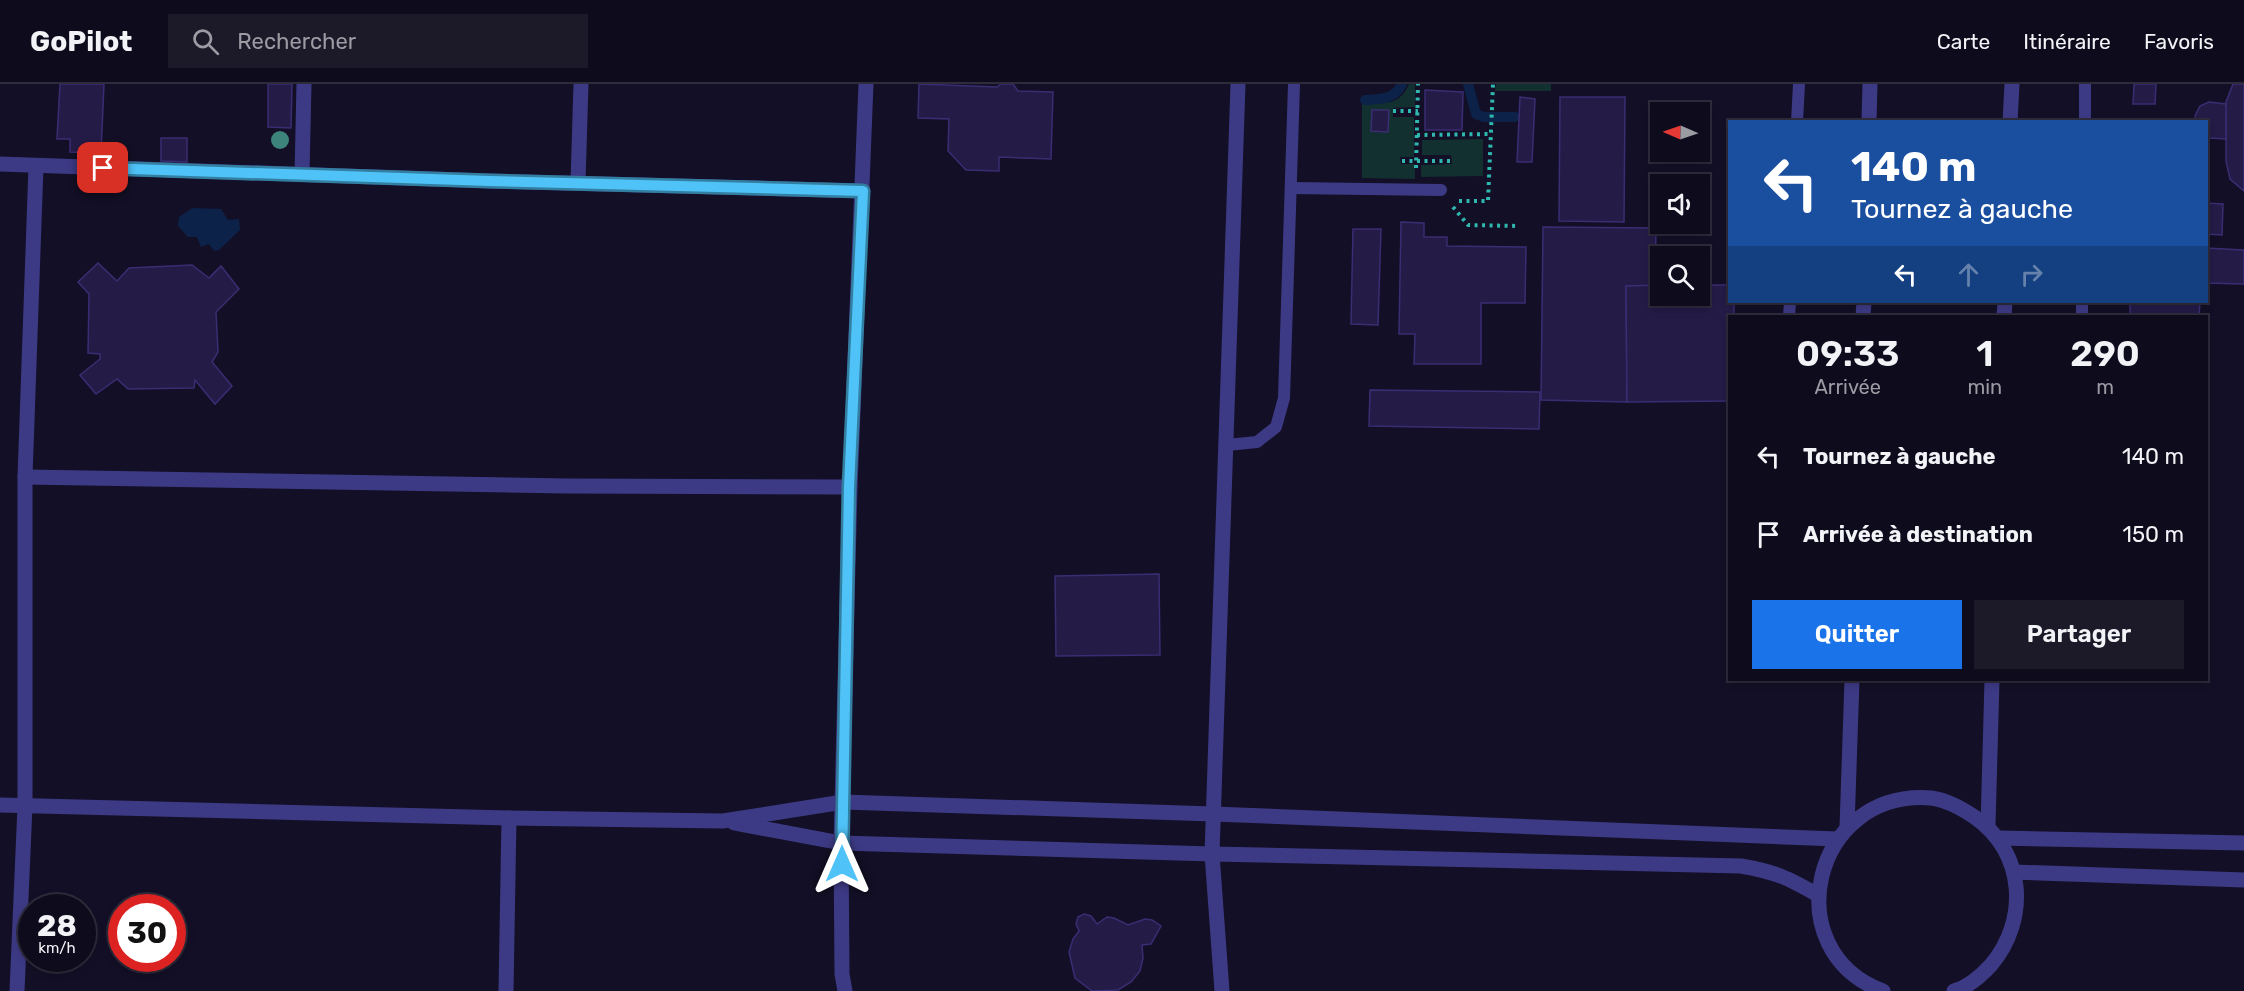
<!DOCTYPE html>
<html lang="fr">
<head>
<meta charset="utf-8">
<style>
	:root { --surface:#0e0b1c; --page:#1c1929; --text:#f1f3f6; --muted:#9b9ba3; --line:#2e2b3b; --accent:#1a73e8 }
	body { margin:0; font-family:Rubik,sans-serif; background:var(--page); color:var(--text); height:100vh; display:flex; flex-direction:column; font-size:22px; white-space:nowrap }
	* { box-sizing:border-box; margin:0 }
	p { font-size:20px; color:var(--muted) }
	.icon { flex:none; width:33px; height:33px; fill:none; stroke:currentColor; stroke-width:2; stroke-linecap:round; stroke-linejoin:round }
	.map { position:relative; flex:1; overflow:hidden }
	.details { position:absolute; left:1728px; top:231px; width:480px; height:366px; display:flex; flex-direction:column; background:var(--surface); border-radius:0px; box-shadow:0 3px 9px #0003,0 0 0 2px var(--line) }
	.details>* { flex:none }
	.top-card { position:absolute; left:1728px; top:36px; width:480px; height:183px; border-radius:0px; box-shadow:0 3px 9px #0003,0 0 0 2px var(--line); background:#1a4fa0; color:#fff; overflow:hidden }
	.needle { width:39px; rotate:272deg }
	.tools { position:absolute; left:1650px; top:18px; display:grid; gap:12px }
	.tools a { display:grid; place-items:center; width:60px; height:60px; border-radius:0px; background:var(--surface); box-shadow:0 3px 9px #0003,0 0 0 2px var(--line); font-size:30px }
	.speed { position:absolute; left:18px; top:810px; display:flex; gap:12px; font-size:30px; font-weight:700; text-align:center }
	.speed>* { display:grid; place-content:center; width:78px; height:78px; border-radius:50%; background:var(--surface); box-shadow:0 3px 9px #0003,0 0 0 2px var(--line); line-height:1 }
	.speed small { font-size:15px; font-weight:400 }
	.speed .limit { border:9px solid #d22; background:#fff; color:#111 }
	.pin { position:absolute; display:grid; place-items:center; width:51px; height:51px; color:#fff; margin:-26px; border-radius:12px; box-shadow:0 3px 9px #0006 }
	.me { position:absolute; width:66px; margin:-33px; rotate:0deg; stroke-linejoin:round; filter:drop-shadow(0 0 4px #0008) }
	.turn { display:flex; align-items:center; gap:21px; height:126px; padding:0 24px; font-size:27px }
	.turn .icon { width:78px; height:78px; stroke-width:2.5 }
	.turn b { display:block; font-size:42px; line-height:51px }
	.lanes { display:flex; align-items:center; height:57px; padding:0 24px; background:#0003; justify-content:center; gap:30px; direction:ltr }
	.lanes .off { opacity:.35 }
	.eta { display:flex; justify-content:space-evenly; align-items:center; height:102px; text-align:center }
	.eta b { font-size:36px; font-weight:600; line-height:42px }
	.action { display:flex; gap:12px; margin-top:auto; padding:12px 24px }
	.action a { flex:1; height:69px; border-radius:0px; background:var(--accent); color:#fff; font-size:24px; font-weight:600; line-height:69px; text-align:center }
	.action a+a { background:var(--page); color:var(--text) }
	ul { padding:0; list-style:none }
	li { display:flex; align-items:center; gap:18px; height:78px; padding:0 24px }
	li div { flex:1 }
	li b { display:block; font-size:22px }
	li em { font-style:normal }
	header { display:flex; align-items:center; gap:36px; box-sizing:border-box; height:84px; padding:0 30px; background:var(--surface); border-bottom:2px solid var(--line) }
	header strong { font-size:28px }
	nav { display:flex; gap:33px; margin-inline-start:auto; font-size:21px }
	.search { width:420px; height:54px; background:var(--page); display:flex; align-items:center; gap:15px; box-sizing:border-box; padding:0 21px; border-radius:0px; color:var(--muted); font-size:22px }
	.map>svg:first-child { display:block }
	.green { fill:#12302f }
	.water { fill:#0c2248 }
	.lines { fill:none; stroke-linecap:round; stroke-linejoin:round }
	.stream { stroke:#0c2248; stroke-width:10 }
	.building { fill:#241b47; stroke:#3b2d73; stroke-width:1.5 }
	.path { stroke:#2fb8b0; stroke-width:4; stroke-dasharray:3 4.5; stroke-linecap:butt }
	.lane { stroke:#3d3a85; stroke-width:12 }
	.street { stroke:#3d3a85; stroke-width:15 }
	.tree { fill:#3d827b }
	.route-casing { stroke:#337fa1; stroke-width:15 }
	.route { stroke:#4fc3f7; stroke-width:10 }
</style>
</head>
<body>
<header>
<strong>GoPilot</strong>
<div class="search"><svg class="icon" aria-label="search" viewBox="0 0 24 24"><circle cx="10" cy="10" r="6"/><path d="M15 15l6 6"/></svg>Rechercher</div>
<nav><a>Carte</a><a>Itinéraire</a><a>Favoris</a></nav>
</header>
<div class="map">
<svg width="2244" height="907" viewBox="0 0 2244 907">
	<rect width="100%" height="100%" fill="#130f26"/>
	<!-- green -->
	<g class="green">
		<path d="M1409,0H1415V23L1393,24V33H1414V73H1400L1401,80H1415V95L1362,94V19C1383,19 1399,23 1409,0Z"/>
		<polygon points="1496,0 1551,0 1551,7 1495,7"/>
		<polygon points="1483,55 1483,92 1421,93 1421,81 1452,80 1451,71 1422,71 1422,56"/>
	</g>
	<!-- water -->
	<polygon class="water" points="192,124 221,125 228,136 239,135 240,146 219,166 214,167 209,160 201,163 197,153 188,153 178,142 179,133"/>
	<g class="lines">
		<!-- stream -->
		<g class="stream">
			<polyline points="1468,0 1476,30 1484,33 1515,33"/>
			<path d="M1365,16C1381,15 1394,16 1402,0"/>
		</g>
	</g>
	<!-- building -->
	<g class="building">
		<polygon points="60,0 104,0 101,69 70,68 70,55 57,55"/>
		<polygon points="268,0 292,0 291,44 268,43"/>
		<polygon points="919,0 997,3 1001,0 1013,0 1018,7 1053,8 1051,75 999,73 999,87 966,86 948,67 949,35 918,34"/>
		<polygon points="2134,0 2156,0 2155,20 2133,20"/>
		<polygon points="2233,0 2244,0 2244,107 2230,95 2226,77 2226,18"/>
		<polygon points="1425,6 1463,8 1462,46 1425,46"/>
		<polygon points="1520,13 1535,15 1532,78 1517,78"/>
		<polygon points="1560,13 1625,13 1624,138 1559,137"/>
		<polygon points="2209,18 2226,20 2226,55 2210,54 2206,51 2206,38 2196,38 2195,32 2200,22"/>
		<polygon points="1372,26 1389,26 1388,48 1371,47"/>
		<polygon points="161,54 187,54 187,78 161,77"/>
		<polygon points="2206,119 2223,120 2222,151 2206,150"/>
		<polygon points="1401,138 1424,139 1424,153 1447,153 1447,162 1526,163 1525,219 1481,219 1481,280 1414,280 1415,250 1399,250"/>
		<polygon points="1543,143 1656,144 1655,202 1626,202 1627,318 1541,316"/>
		<polygon points="1353,145 1381,145 1378,241 1351,240"/>
		<polygon points="2206,164 2244,166 2244,200 2206,199"/>
		<polygon points="98,179 117,197 129,184 192,181 209,194 221,182 239,205 216,228 218,268 212,278 232,302 215,320 195,296 194,304 128,305 117,295 96,310 80,291 100,275 100,270 88,269 89,210 78,198"/>
		<polygon points="1660,201 1660,212 1700,212 1700,201 1730,201 1730,218 1734,218 1734,232 1730,232 1730,317 1627,318 1626,202"/>
		<polygon points="2130,218 2200,218 2199,232 2130,232"/>
		<polygon points="1370,306 1540,308 1539,345 1369,342"/>
		<polygon points="1159,490 1160,571 1056,572 1055,492"/>
		<polygon points="1084,830 1091,832 1097,840 1107,833 1114,834 1128,841 1145,835 1152,836 1161,842 1151,860 1142,861 1143,874 1140,887 1131,898 1118,906 1092,907 1075,894 1069,868 1073,855 1079,847 1076,840 1078,833"/>
	</g>
	<g class="lines">
		<!-- path -->
		<g class="path">
			<polyline points="1393,27 1418,27"/>
			<polyline points="1417,51 1491,50"/>
			<polyline points="1402,77 1450,77"/>
			<polyline points="1416,84 1418,0"/>
			<polyline points="1459,117 1488,117 1493,0"/>
			<polyline points="1453,123 1468,141 1519,142"/>
		</g>
		<!-- lane -->
		<g class="lane">
			<polyline points="1797,38 1799,0"/>
			<polyline points="2085,38 2085,0"/>
			<polyline points="1291,104 1441,106"/>
			<polyline points="1789,232 1790,218"/>
			<polyline points="2082,232 2082,218"/>
			<polyline points="1227,361 1257,358 1276,343 1284,314 1294,0"/>
		</g>
		<!-- street -->
		<g class="street">
			<polyline points="1869,38 1870,0"/>
			<polyline points="2010,38 2012,0"/>
			<polyline points="0,80 490,97 863,107"/>
			<polyline points="302,90 304,0"/>
			<polyline points="578,98 581,0"/>
			<polyline points="1863,232 1864,218"/>
			<polyline points="2004,232 2005,218"/>
			<polyline points="25,393 567,402 850,403"/>
			<polyline points="0,721 509,734 723,737 843,718 1213,730 1837,755"/>
			<path d="M734,739L841,759L1212,770L1741,782C1776,788 1788,794 1818,811"/>
			<polyline points="1988,742 1992,596"/>
			<polyline points="1847,743 1852,596"/>
			<polyline points="1998,754 2244,759"/>
			<polyline points="2014,788 2244,796"/>
			<polyline points="17,907 25,722 25,393 36,82"/>
			<polyline points="506,907 509,734"/>
			<polyline points="845,907 842,890 841,759 850,403 866,0"/>
			<polyline points="1222,907 1212,770 1238,0"/>
			<path d="M1883,907C1775,867 1812,705 1931,714C1947,716 1963,725 1976,734C2025,769 2029,836 1991,881C1981,892 1968,903 1954,907"/>
		</g>
	</g>
	<!-- trees -->
	<circle class="tree" cx="280" cy="56" r="9"/>
	<g class="lines">
		<!-- route casing -->
		<g class="route-casing">
			<polyline id="route" points="103,84 490,97 863,107 849,403 842,780"/>
		</g>
		<!-- route -->
		<use href="#route" class="route"/>
	</g>
</svg>
<div class="tools">
<a><svg class="needle" viewBox="-14 -14 28 28"><path d="M0-13l5 13h-10z" fill="#e53935"/><path d="M0 13l5-13h-10z" fill="#9b9ba3"/></svg></a>
<a><svg class="icon" aria-label="sound" viewBox="0 0 24 24"><path d="M4 9h4l5-4v14l-5-4H4zM17 9q2 3 0 6"/></svg></a>
<a><svg class="icon" aria-label="search" viewBox="0 0 24 24"><circle cx="10" cy="10" r="6"/><path d="M15 15l6 6"/></svg></a>
</div>
<div class="speed"><div>28<small>km/h</small></div><div class="limit">30</div></div>
<div class="pin" style="left:103px;top:84px;background:#d93025"><svg class="icon" aria-label="arrive" viewBox="0 0 24 24"><path d="M6 21V4h12l-3 4 3 4H6"/></svg></div>
<svg class="me" style="left:842px;top:780px" viewBox="-20 -20 40 40"><path d="M0-17L14 15 0 8-14 15z" fill="#4fc3f7" stroke="#fff" stroke-width="4"/></svg>
<div class="top-card">
<div class="turn"><svg class="icon" aria-label="left" viewBox="0 0 24 24"><path d="M17 20v-9H6M10 6l-5 5 5 5"/></svg><div><b>140 m</b>Tournez à gauche</div></div>
<div class="lanes"><svg class="icon" aria-label="left" viewBox="0 0 24 24"><path d="M17 20v-9H6M10 6l-5 5 5 5"/></svg><svg class="icon off" aria-label="ahead" viewBox="0 0 24 24"><path d="M12 20V5M6 11l6-6 6 6"/></svg><svg class="icon off" aria-label="right" viewBox="0 0 24 24"><path d="M7 20v-9h11M14 6l5 5-5 5"/></svg></div>
</div>
<section class="details">
<div class="eta">
<div><b>09:33</b><p>Arrivée</p></div>
<div><b>1</b><p>min</p></div>
<div><b>290</b><p>m</p></div>
</div>
<ul>
<li><svg class="icon" aria-label="left" viewBox="0 0 24 24"><path d="M17 20v-9H6M10 6l-5 5 5 5"/></svg><div><b>Tournez à gauche</b></div><em>140 m</em></li>
<li><svg class="icon" aria-label="arrive" viewBox="0 0 24 24"><path d="M6 21V4h12l-3 4 3 4H6"/></svg><div><b>Arrivée à destination</b></div><em>150 m</em></li>
</ul>
<div class="action"><a>Quitter</a><a>Partager</a></div>
</section>
</div>
</body>
</html>
